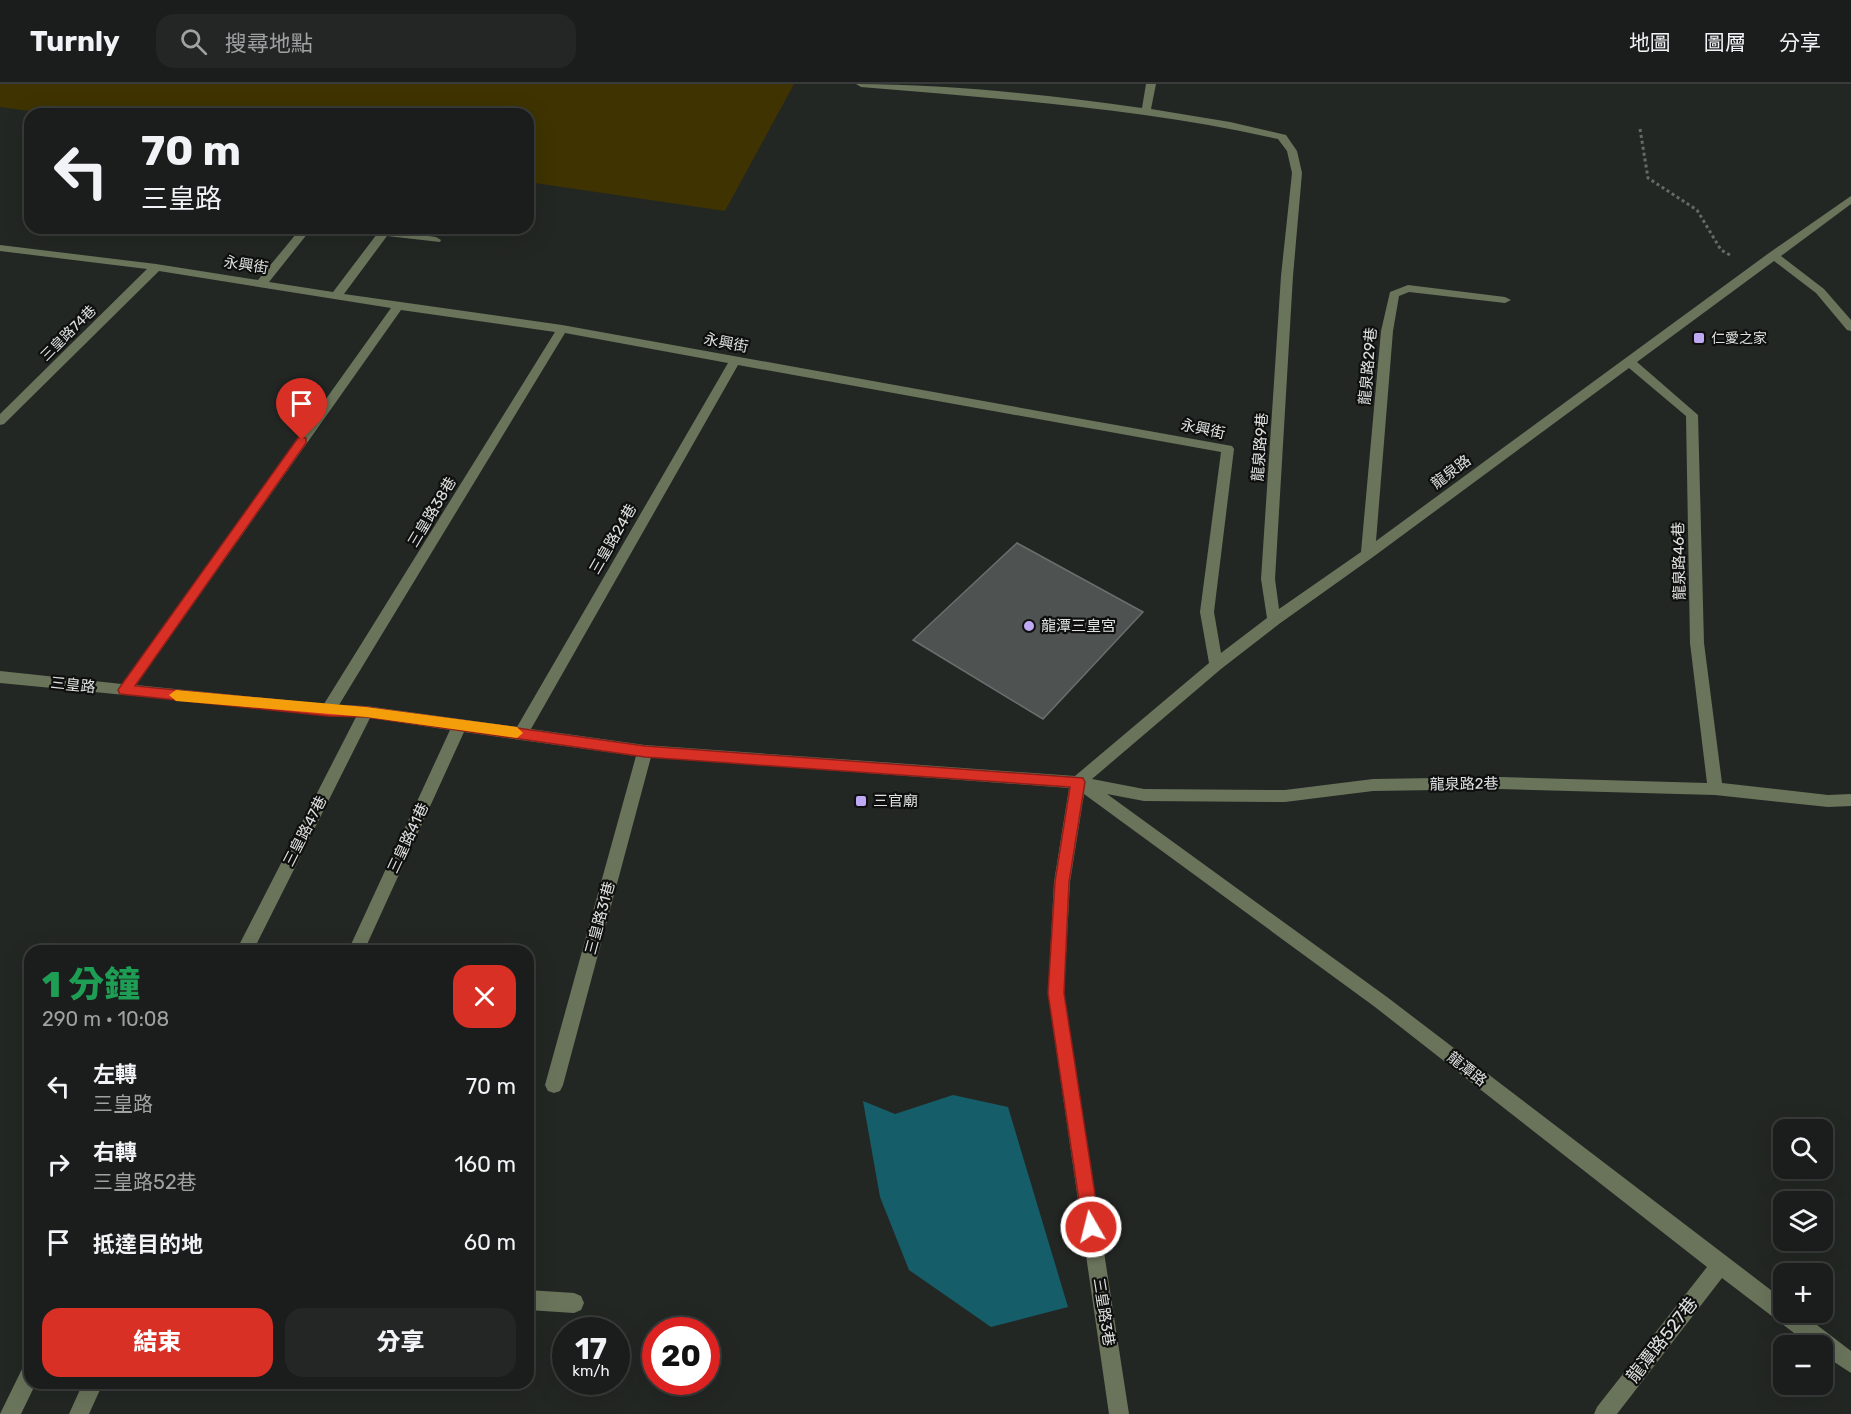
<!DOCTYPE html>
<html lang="zh-TW">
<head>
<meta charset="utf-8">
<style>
	:root { --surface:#1a1d1b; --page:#232624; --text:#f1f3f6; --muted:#9fa2a3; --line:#383b3a; --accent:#d93025 }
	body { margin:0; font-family:Rubik,"Noto Sans TC",sans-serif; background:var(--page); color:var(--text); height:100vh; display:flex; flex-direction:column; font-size:22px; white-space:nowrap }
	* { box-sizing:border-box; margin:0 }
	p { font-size:20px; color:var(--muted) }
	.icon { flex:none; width:33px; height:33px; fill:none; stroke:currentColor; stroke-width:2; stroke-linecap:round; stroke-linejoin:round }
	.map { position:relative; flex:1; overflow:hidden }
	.side { position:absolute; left:24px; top:861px; width:510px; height:444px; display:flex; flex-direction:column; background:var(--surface); border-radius:18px; box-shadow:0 6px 24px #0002,0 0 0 2px var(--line) }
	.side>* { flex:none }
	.guide { position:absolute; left:24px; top:24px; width:510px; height:126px; border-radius:18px; box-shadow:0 6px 24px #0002,0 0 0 2px var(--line); background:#1a1d1b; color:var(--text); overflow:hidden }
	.fabs { position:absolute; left:1773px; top:1035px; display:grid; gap:12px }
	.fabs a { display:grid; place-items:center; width:60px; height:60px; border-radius:12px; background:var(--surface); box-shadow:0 6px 24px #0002,0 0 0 2px var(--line); font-size:30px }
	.speed { position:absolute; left:552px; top:1233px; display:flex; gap:12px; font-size:30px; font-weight:700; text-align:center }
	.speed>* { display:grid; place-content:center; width:78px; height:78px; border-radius:50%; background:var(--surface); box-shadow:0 6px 24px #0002,0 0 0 2px var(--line); line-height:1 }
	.speed small { font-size:15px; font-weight:400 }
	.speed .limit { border:9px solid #d22; background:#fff; color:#111 }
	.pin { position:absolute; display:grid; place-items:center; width:51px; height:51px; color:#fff; margin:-62px -26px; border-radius:50% 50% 50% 0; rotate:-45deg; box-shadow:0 0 6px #0007 }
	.pin .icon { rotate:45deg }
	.me { position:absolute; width:66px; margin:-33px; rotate:352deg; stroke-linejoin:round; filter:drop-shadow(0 0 4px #0008) }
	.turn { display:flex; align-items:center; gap:21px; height:126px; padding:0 18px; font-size:27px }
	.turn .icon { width:78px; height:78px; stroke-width:2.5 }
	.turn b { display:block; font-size:42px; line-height:51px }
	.round { display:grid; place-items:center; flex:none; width:63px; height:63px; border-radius:18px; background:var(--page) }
	.summary { display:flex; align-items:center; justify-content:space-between; height:102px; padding:0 18px }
	h1 { font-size:36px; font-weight:800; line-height:45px; color:#1e9e55 }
	.cta { display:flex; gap:12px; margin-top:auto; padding:12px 18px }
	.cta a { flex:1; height:69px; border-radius:18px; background:var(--accent); color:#fff; font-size:24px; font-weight:800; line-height:69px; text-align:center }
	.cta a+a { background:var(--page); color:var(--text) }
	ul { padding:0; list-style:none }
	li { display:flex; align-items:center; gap:18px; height:78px; padding:0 18px }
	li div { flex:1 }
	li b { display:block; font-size:22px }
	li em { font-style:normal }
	header { display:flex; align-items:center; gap:36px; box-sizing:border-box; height:84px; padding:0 30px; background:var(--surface); border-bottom:2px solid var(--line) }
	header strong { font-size:28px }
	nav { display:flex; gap:33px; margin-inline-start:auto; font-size:21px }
	.search { width:420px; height:54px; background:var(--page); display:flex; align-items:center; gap:15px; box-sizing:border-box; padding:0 21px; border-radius:18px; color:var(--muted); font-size:22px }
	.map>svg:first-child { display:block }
	.green { fill:#3e3301 }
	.water { fill:#155d69 }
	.building { fill:#4e5352; stroke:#696f6e; stroke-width:1.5 }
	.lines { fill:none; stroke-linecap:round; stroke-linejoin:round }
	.path { stroke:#666a67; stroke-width:3; stroke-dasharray:3 3; stroke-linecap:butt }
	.minor { fill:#6a745b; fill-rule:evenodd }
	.route { fill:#d93025; stroke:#8d1f18; stroke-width:1.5 }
	.slow { fill:#f59e0b }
	.poi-dot { fill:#bfa9f4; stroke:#0e0f0e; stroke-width:2 }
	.labels { text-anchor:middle; stroke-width:4.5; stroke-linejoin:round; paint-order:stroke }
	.far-street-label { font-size:14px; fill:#dee1df; stroke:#0e0f0e }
	.far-poi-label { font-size:14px; fill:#dee1df; stroke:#0e0f0e; text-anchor:start }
	.street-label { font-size:15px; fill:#dee1df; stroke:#0e0f0e }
	.poi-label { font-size:15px; fill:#dee1df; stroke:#0e0f0e; text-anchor:start }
	.near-street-label { font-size:18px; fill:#dee1df; stroke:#0e0f0e }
</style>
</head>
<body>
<header>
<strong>Turnly</strong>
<div class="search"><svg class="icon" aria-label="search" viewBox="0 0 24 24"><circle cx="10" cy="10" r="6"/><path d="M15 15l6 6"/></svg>搜尋地點</div>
<nav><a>地圖</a><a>圖層</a><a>分享</a></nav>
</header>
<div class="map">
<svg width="1851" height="1330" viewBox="0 0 1851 1330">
	<rect width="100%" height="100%" fill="#232724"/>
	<!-- green -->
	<polygon class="green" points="0,0 794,0 725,127 528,98 528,30 50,30 0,23"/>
	<!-- water -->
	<polygon class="water" points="953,1011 1008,1023 1068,1223 991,1243 909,1186 880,1113 863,1017 895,1030"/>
	<!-- building -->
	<polygon class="building" points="1017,459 1143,528 1043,635 913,556"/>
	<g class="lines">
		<!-- path -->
		<polyline class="path" points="1640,45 1648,94 1697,126 1721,166 1730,171"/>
		<!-- minor -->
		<g class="minor">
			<path d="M856,0C949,0 1050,11 1142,24L1146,0H1156L1151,25L1230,38L1286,51L1297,67L1302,89L1293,192L1275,495L1279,525L1361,468L1381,247L1390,208L1408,201L1505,213L1511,216L1505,219L1409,208L1399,212L1393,247L1376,457L1769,169L1851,112V120L1781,172L1824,205L1851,236V247L1847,246L1816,209L1774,177L1637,278L1698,331L1704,559L1722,699L1828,711L1851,710V722L1828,723L1715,711L1500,705L1373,707L1285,718L1144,717L1107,710L1387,913L1784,1216V1228H1800L1851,1267V1289L1822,1270V1262H1811L1722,1194L1617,1330H1594L1597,1323L1707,1183L1375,923L1084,710L1070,798L1064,909L1129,1330H1109L1048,909L1054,798L1069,704L651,673L563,1001L560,1007L554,1009L548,1007L545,1001L636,672L464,648L364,867H348L450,646L370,634L253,867H236L356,633L0,599V587L122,600L391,224L159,187L4,340L0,341V330L147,185L0,167V161L156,180L258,196L301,144H312L269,198L333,208L380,146L436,153L441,156L440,158L387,152L344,210L562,241L1232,362L1234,365L1214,528L1221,569L1267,534L1261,495L1281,192L1292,89L1287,67L1278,55C1141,24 1001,15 861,3ZM401,226L555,248L324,620L136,601ZM565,249L728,279L517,643L366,622L339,621ZM738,281L1221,368L1200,528L1209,579L1075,692L645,661L531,645ZM1629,284L1686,332L1690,559L1707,699L1500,693L1373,695L1285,706L1144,705L1092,695L1221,585L1279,540L1373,473Z"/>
			<polygon points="528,1206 574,1209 581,1212 584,1219 581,1226 574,1229 528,1226"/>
			<polygon points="30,1280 30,1299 36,1299 21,1330 0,1330 23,1283"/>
			<polygon points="83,1299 103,1299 89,1330 69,1330"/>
		</g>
	</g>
	<!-- route -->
	<polygon class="route" points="302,353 306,354 306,359 135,602 328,621 366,623 645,662 1083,694 1085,698 1069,798 1064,909 1100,1143 1097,1149 1091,1152 1085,1149 1083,1143 1048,909 1055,798 1070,703 645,673 366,633 328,632 120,610 118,606 120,603 298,354"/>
	<!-- slow -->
	<polygon class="slow" points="176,606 366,623 517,643 523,649 517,654 366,633 176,617 169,611"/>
	<!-- markers -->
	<g class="poi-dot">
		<rect x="1693" y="248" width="12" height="12" rx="3"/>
		<circle cx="1029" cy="542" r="6"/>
		<rect x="855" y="711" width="12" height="12" rx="3"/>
	</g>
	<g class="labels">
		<!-- far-street labels -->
		<g class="far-street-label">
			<text transform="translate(68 249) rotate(-45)" y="5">三皇路74巷</text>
		</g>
		<!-- far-poi labels -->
		<g class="far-poi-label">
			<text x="1711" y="259">仁愛之家</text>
		</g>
		<!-- street labels -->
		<g class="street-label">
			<text transform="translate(246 181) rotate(9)" y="5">永興街</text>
			<text transform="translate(726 259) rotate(11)" y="5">永興街</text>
			<text transform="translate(1368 282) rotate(-85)" y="5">龍泉路29巷</text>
			<text transform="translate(1203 345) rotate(12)" y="5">永興街</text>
			<text transform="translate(1260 363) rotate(-86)" y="5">龍泉路9巷</text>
			<text transform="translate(1451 388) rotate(-37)" y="5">龍泉路</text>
			<text transform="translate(432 428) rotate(-59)" y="5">三皇路38巷</text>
			<text transform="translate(613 455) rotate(-60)" y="5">三皇路24巷</text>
			<text transform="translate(1679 477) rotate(-91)" y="5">龍泉路46巷</text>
			<text transform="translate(73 601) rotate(6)" y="5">三皇路</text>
			<text transform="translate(1464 700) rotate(-1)" y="5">龍泉路2巷</text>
			<text transform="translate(305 747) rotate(-63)" y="5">三皇路47巷</text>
			<text transform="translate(408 754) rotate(-65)" y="5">三皇路41巷</text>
			<text transform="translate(600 834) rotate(-75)" y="5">三皇路31巷</text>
			<text transform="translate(1467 985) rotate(38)" y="5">龍潭路</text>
			<text transform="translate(1104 1228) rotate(81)" y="5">三皇路3巷</text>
		</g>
		<!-- poi labels -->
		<g class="poi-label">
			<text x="1041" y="547">龍潭三皇宮</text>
			<text x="873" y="722">三官廟</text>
		</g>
		<!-- near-street labels -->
		<g class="near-street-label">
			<text transform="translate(1662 1256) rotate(-52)" y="6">龍潭路527巷</text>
		</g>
	</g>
</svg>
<div class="fabs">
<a><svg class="icon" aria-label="search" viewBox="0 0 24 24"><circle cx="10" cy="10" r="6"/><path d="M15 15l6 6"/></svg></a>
<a><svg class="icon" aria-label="layers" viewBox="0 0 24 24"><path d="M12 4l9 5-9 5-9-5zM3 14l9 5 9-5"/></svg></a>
<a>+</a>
<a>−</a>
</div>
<div class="speed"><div>17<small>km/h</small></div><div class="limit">20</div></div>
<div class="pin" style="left:302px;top:356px;background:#d93025"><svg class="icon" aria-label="arrive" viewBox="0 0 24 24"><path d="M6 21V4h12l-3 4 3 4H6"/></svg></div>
<svg class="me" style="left:1091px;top:1143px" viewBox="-20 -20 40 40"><circle r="17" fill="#d93025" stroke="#fff" stroke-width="3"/><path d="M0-11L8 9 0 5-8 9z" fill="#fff"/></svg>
<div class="guide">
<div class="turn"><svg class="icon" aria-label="left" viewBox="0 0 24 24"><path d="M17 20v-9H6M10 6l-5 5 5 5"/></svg><div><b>70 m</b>三皇路</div></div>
</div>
<section class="side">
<div class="summary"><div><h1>1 分鐘</h1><p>290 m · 10:08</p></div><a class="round" style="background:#d93025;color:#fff"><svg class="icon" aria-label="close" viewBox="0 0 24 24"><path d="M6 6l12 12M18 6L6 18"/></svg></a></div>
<ul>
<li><svg class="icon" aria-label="left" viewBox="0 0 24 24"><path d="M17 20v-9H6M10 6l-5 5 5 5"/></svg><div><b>左轉</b><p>三皇路</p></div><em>70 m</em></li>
<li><svg class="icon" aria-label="right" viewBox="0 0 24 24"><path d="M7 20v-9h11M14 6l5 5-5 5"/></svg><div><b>右轉</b><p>三皇路52巷</p></div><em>160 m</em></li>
<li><svg class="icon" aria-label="arrive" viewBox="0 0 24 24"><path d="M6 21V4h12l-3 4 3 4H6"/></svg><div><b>抵達目的地</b></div><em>60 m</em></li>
</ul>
<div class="cta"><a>結束</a><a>分享</a></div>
</section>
</div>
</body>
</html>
